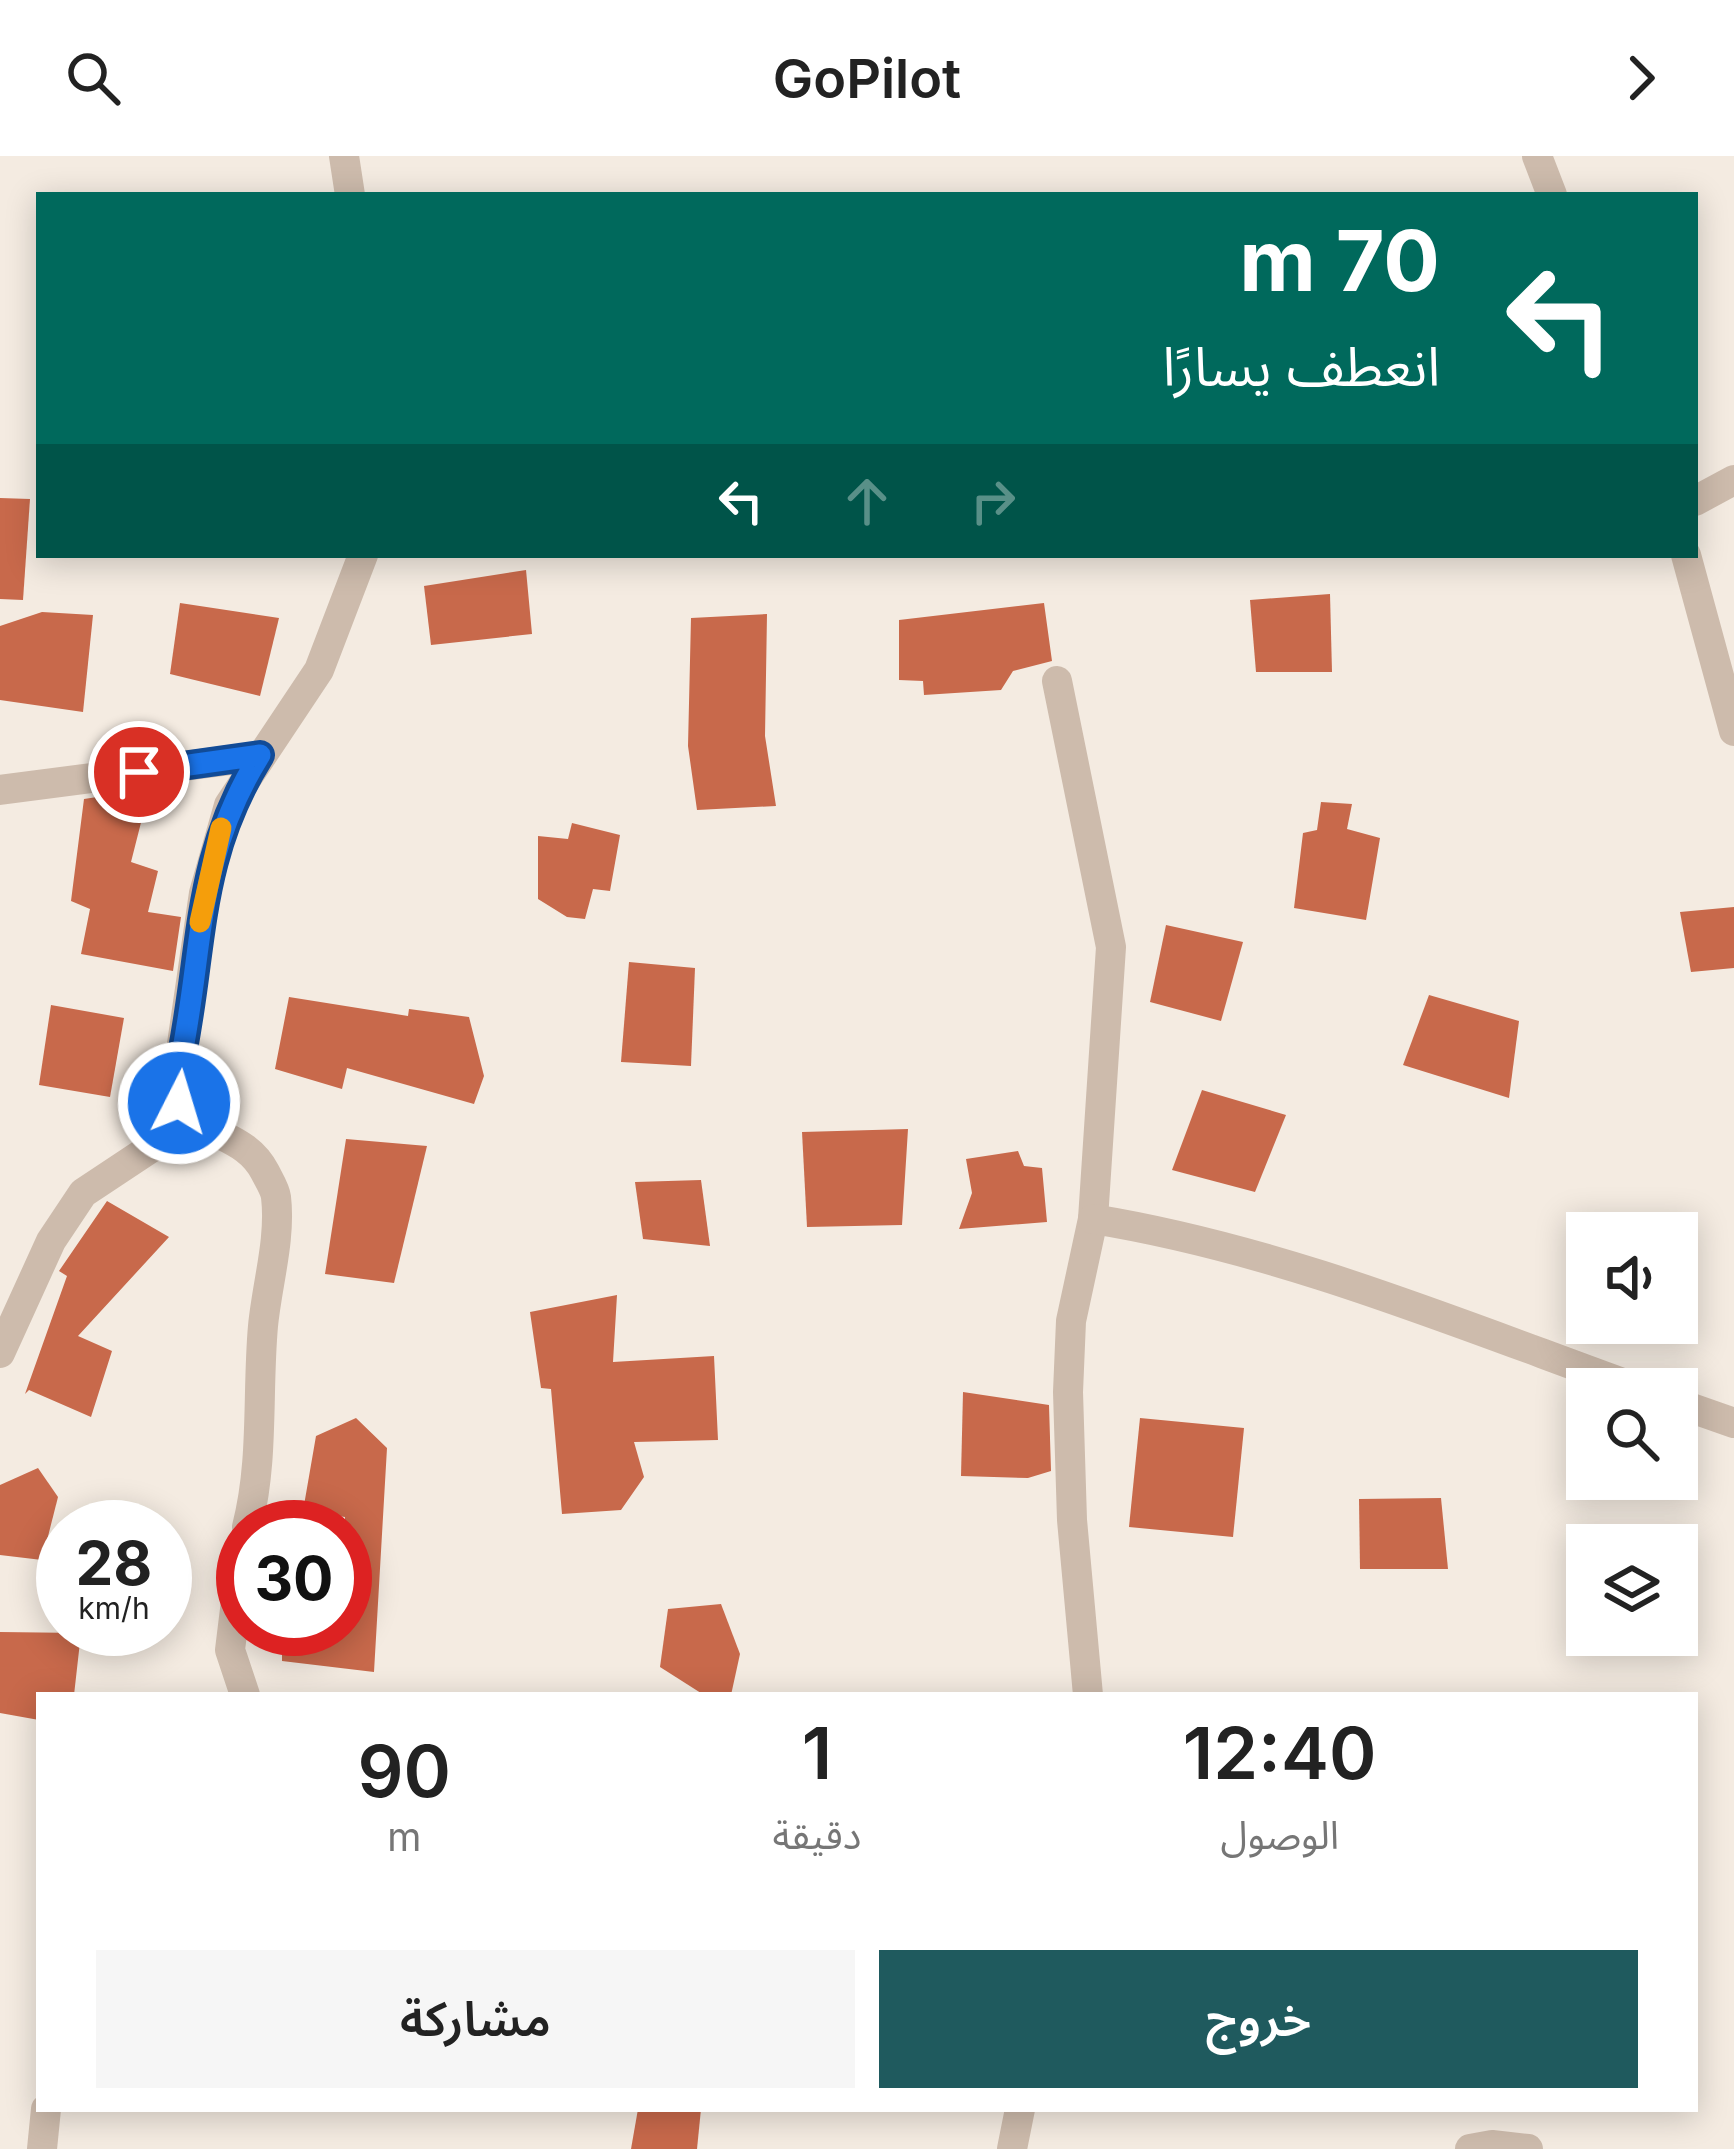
<!DOCTYPE html>
<html lang="ar">
<head>
<meta charset="utf-8">
<style>
	:root { --surface:#fff; --page:#f6f6f6; --text:#222; --muted:#767676; --accent:#1f5a5e }
	body { margin:0; font-family:Inter,"Noto Sans Arabic",sans-serif; background:var(--page); color:var(--text); direction:rtl; height:100vh; display:flex; flex-direction:column; font-size:45px; white-space:nowrap }
	* { box-sizing:border-box; margin:0 }
	p { font-size:39px; color:var(--muted) }
	.icon { flex:none; width:66px; height:66px; fill:none; stroke:currentColor; stroke-width:2; stroke-linecap:round; stroke-linejoin:round }
	.map { position:relative; flex:1; overflow:hidden; direction:ltr }
	.side { position:absolute; left:36px; top:1536px; width:1662px; height:420px; display:flex; flex-direction:column; background:var(--surface); border-radius:0px; box-shadow:0 6px 30px #0003; direction:rtl }
	.side>* { flex:none }
	.top-card { position:absolute; left:36px; top:36px; width:1662px; height:366px; border-radius:0px; box-shadow:0 6px 30px #0003; direction:rtl; background:#00695c; color:#fff; overflow:hidden }
	.fabs { position:absolute; left:1566px; top:1056px; display:grid; gap:24px }
	.fabs a { display:grid; place-items:center; width:132px; height:132px; border-radius:0px; background:var(--surface); box-shadow:0 6px 30px #0003; font-size:60px }
	.speed { position:absolute; left:36px; top:1344px; display:flex; gap:24px; font-size:60px; font-weight:700; text-align:center }
	.speed>* { display:grid; place-content:center; width:156px; height:156px; border-radius:50%; background:var(--surface); box-shadow:0 6px 30px #0003; line-height:1 }
	.speed small { font-size:30px; font-weight:400 }
	.speed .limit { border:18px solid #d22; background:#fff; color:#111 }
	.pin { position:absolute; display:grid; place-items:center; width:102px; height:102px; color:#fff; margin:-51px; border:6px solid #fff; border-radius:50%; box-shadow:0 3px 12px #0007 }
	.me { position:absolute; width:132px; margin:-66px; rotate:5deg; stroke-linejoin:round; filter:drop-shadow(0 0 9px #0008) }
	.turn { display:flex; align-items:center; gap:42px; height:252px; padding:0 60px; font-size:54px }
	.turn .icon { width:156px; height:156px; stroke-width:2.5 }
	.turn b { display:block; font-size:84px; line-height:102px }
	.lanes { display:flex; align-items:center; height:114px; padding:0 60px; background:#0003; justify-content:center; gap:60px; direction:ltr }
	.lanes .off { opacity:.35 }
	.eta { display:flex; justify-content:space-evenly; align-items:center; height:204px; text-align:center }
	.eta b { font-size:72px; font-weight:600; line-height:84px }
	.action { display:flex; gap:24px; margin-top:auto; padding:24px 60px }
	.action a { flex:1; height:138px; border-radius:0px; background:var(--accent); color:#fff; font-size:48px; font-weight:600; line-height:138px; text-align:center }
	.action a+a { background:var(--page); color:var(--text) }
	header { display:flex; justify-content:space-between; align-items:center; height:156px; padding:0 60px; background:var(--surface); font-size:54px; font-weight:600 }
	.map>svg:first-child { display:block }
	.building { fill:#c8694b }
	.lines { fill:none; stroke-linecap:round; stroke-linejoin:round }
	.minor { stroke:#cdbbac; stroke-width:30 }
	.route-casing { stroke:#114b97; stroke-width:30 }
	.route { stroke:#1a73e8; stroke-width:21 }
	.slow { stroke:#f59e0b; stroke-width:21 }
</style>
</head>
<body>
<header><svg class="icon" aria-label="forward" viewBox="0 0 24 24"><path d="M9 5l7 7-7 7"/></svg>GoPilot<svg class="icon" aria-label="search" viewBox="0 0 24 24"><circle cx="10" cy="10" r="6"/><path d="M15 15l6 6"/></svg></header>
<div class="map">
<svg width="1734" height="1993" viewBox="0 0 1734 1993">
	<rect width="100%" height="100%" fill="#f4ebe1"/>
	<!-- building -->
	<g class="building">
		<polygon points="0,342 30,343 23,444 0,443"/>
		<polygon points="526,414 532,478 431,489 424,430"/>
		<polygon points="1330,438 1332,516 1256,516 1250,444"/>
		<polygon points="180,447 279,462 260,540 170,518"/>
		<polygon points="1044,447 1052,505 1013,515 1001,534 924,539 923,525 899,524 899,464"/>
		<polygon points="42,456 93,459 83,556 0,544 0,470"/>
		<polygon points="767,458 765,580 776,650 697,654 688,590 691,462"/>
		<polygon points="117,638 148,639 131,706 158,715 148,756 181,761 173,815 81,798 90,753 71,745 84,643"/>
		<polygon points="1321,646 1352,648 1347,673 1380,682 1366,764 1294,752 1303,677 1317,674"/>
		<polygon points="572,667 620,679 610,735 593,733 585,763 567,761 538,743 538,680 568,683"/>
		<polygon points="1734,751 1734,812 1691,816 1680,756"/>
		<polygon points="1166,769 1243,786 1221,865 1150,846"/>
		<polygon points="629,806 695,812 691,910 621,906"/>
		<polygon points="1429,839 1519,865 1509,942 1403,909"/>
		<polygon points="289,841 408,860 409,853 469,861 484,920 474,948 347,912 342,933 275,913"/>
		<polygon points="51,849 124,862 110,941 39,929"/>
		<polygon points="1202,934 1286,959 1255,1036 1172,1014"/>
		<polygon points="908,973 902,1069 807,1071 802,976"/>
		<polygon points="346,983 427,990 394,1127 325,1118"/>
		<polygon points="1018,995 1024,1010 1042,1012 1047,1066 959,1073 972,1037 966,1003"/>
		<polygon points="701,1024 710,1090 643,1083 635,1026"/>
		<polygon points="107,1045 169,1081 78,1180 112,1195 91,1261 29,1234 25,1238 67,1120 59,1115"/>
		<polygon points="617,1139 613,1206 714,1200 718,1284 634,1286 644,1321 621,1354 562,1358 551,1233 541,1232 530,1156"/>
		<polygon points="963,1236 1049,1249 1051,1315 1028,1322 961,1320"/>
		<polygon points="356,1262 387,1292 374,1516 282,1505 282,1473 345,1473 345,1361 303,1355 316,1280"/>
		<polygon points="1140,1262 1244,1272 1233,1381 1129,1371"/>
		<polygon points="38,1312 58,1341 42,1404 0,1399 0,1329"/>
		<polygon points="1441,1342 1448,1413 1360,1413 1359,1343"/>
		<polygon points="721,1448 740,1498 731,1539 704,1539 660,1511 668,1453"/>
		<polygon points="0,1476 81,1477 74,1539 39,1539 39,1564 0,1557"/>
		<polygon points="638,1953 701,1953 697,1993 631,1993"/>
	</g>
	<g class="lines">
		<!-- minor -->
		<g class="minor">
			<polyline points="344,0 350,39"/>
			<polyline points="1537,0 1552,39"/>
			<polyline points="1695,345 1734,324"/>
			<polyline points="1686,399 1734,575"/>
			<polyline points="1057,525 1111,791 1093,1063 1071,1165 1068,1236 1072,1364 1088,1539"/>
			<polyline points="0,634 260,600"/>
			<path d="M1093,1063C1283,1094 1459,1168 1639,1233"/>
			<polyline points="0,1197 51,1085 83,1037 193,964"/>
			<polyline points="1677,1247 1734,1267"/>
			<path d="M247,1371C264,1305 257,1237 263,1170C267,1128 281,1083 276,1041C275,1033 269,1024 265,1016C240,968 184,987 177,922L204,737L229,649L319,514L363,399"/>
			<polyline points="243,1388 230,1494 245,1539"/>
			<polyline points="42,1993 46,1953"/>
			<polyline points="1012,1993 1020,1953"/>
			<polyline points="1470,1993 1492,1989 1528,1993"/>
		</g>
	</g>
	<g class="lines">
		<!-- route casing -->
		<g class="route-casing">
			<path id="route" d="M139,616L260,599C191,709 205,802 177,922L179,947"/>
		</g>
		<!-- route -->
		<use href="#route" class="route"/>
		<!-- slow -->
		<polyline class="slow" points="200,766 221,672"/>
	</g>
</svg>
<div class="fabs">
<a><svg class="icon" aria-label="sound" viewBox="0 0 24 24"><path d="M4 9h4l5-4v14l-5-4H4zM17 9q2 3 0 6"/></svg></a>
<a><svg class="icon" aria-label="search" viewBox="0 0 24 24"><circle cx="10" cy="10" r="6"/><path d="M15 15l6 6"/></svg></a>
<a><svg class="icon" aria-label="layers" viewBox="0 0 24 24"><path d="M12 4l9 5-9 5-9-5zM3 14l9 5 9-5"/></svg></a>
</div>
<div class="speed"><div>28<small>km/h</small></div><div class="limit">30</div></div>
<div class="pin" style="left:139px;top:616px;background:#d93025"><svg class="icon" aria-label="arrive" viewBox="0 0 24 24"><path d="M6 21V4h12l-3 4 3 4H6"/></svg></div>
<svg class="me" style="left:179px;top:947px" viewBox="-20 -20 40 40"><circle r="17" fill="#1a73e8" stroke="#fff" stroke-width="3"/><path d="M0-11L8 9 0 5-8 9z" fill="#fff"/></svg>
<div class="top-card">
<div class="turn"><svg class="icon" aria-label="left" viewBox="0 0 24 24"><path d="M17 20v-9H6M10 6l-5 5 5 5"/></svg><div><b>70 m</b>انعطف يسارًا</div></div>
<div class="lanes"><svg class="icon" aria-label="left" viewBox="0 0 24 24"><path d="M17 20v-9H6M10 6l-5 5 5 5"/></svg><svg class="icon off" aria-label="ahead" viewBox="0 0 24 24"><path d="M12 20V5M6 11l6-6 6 6"/></svg><svg class="icon off" aria-label="right" viewBox="0 0 24 24"><path d="M7 20v-9h11M14 6l5 5-5 5"/></svg></div>
</div>
<section class="side">
<div class="eta">
<div><b>12:40</b><p>الوصول</p></div>
<div><b>1</b><p>دقيقة</p></div>
<div><b>90</b><p>m</p></div>
</div>
<div class="action"><a>خروج</a><a>مشاركة</a></div>
</section>
</div>
</body>
</html>
